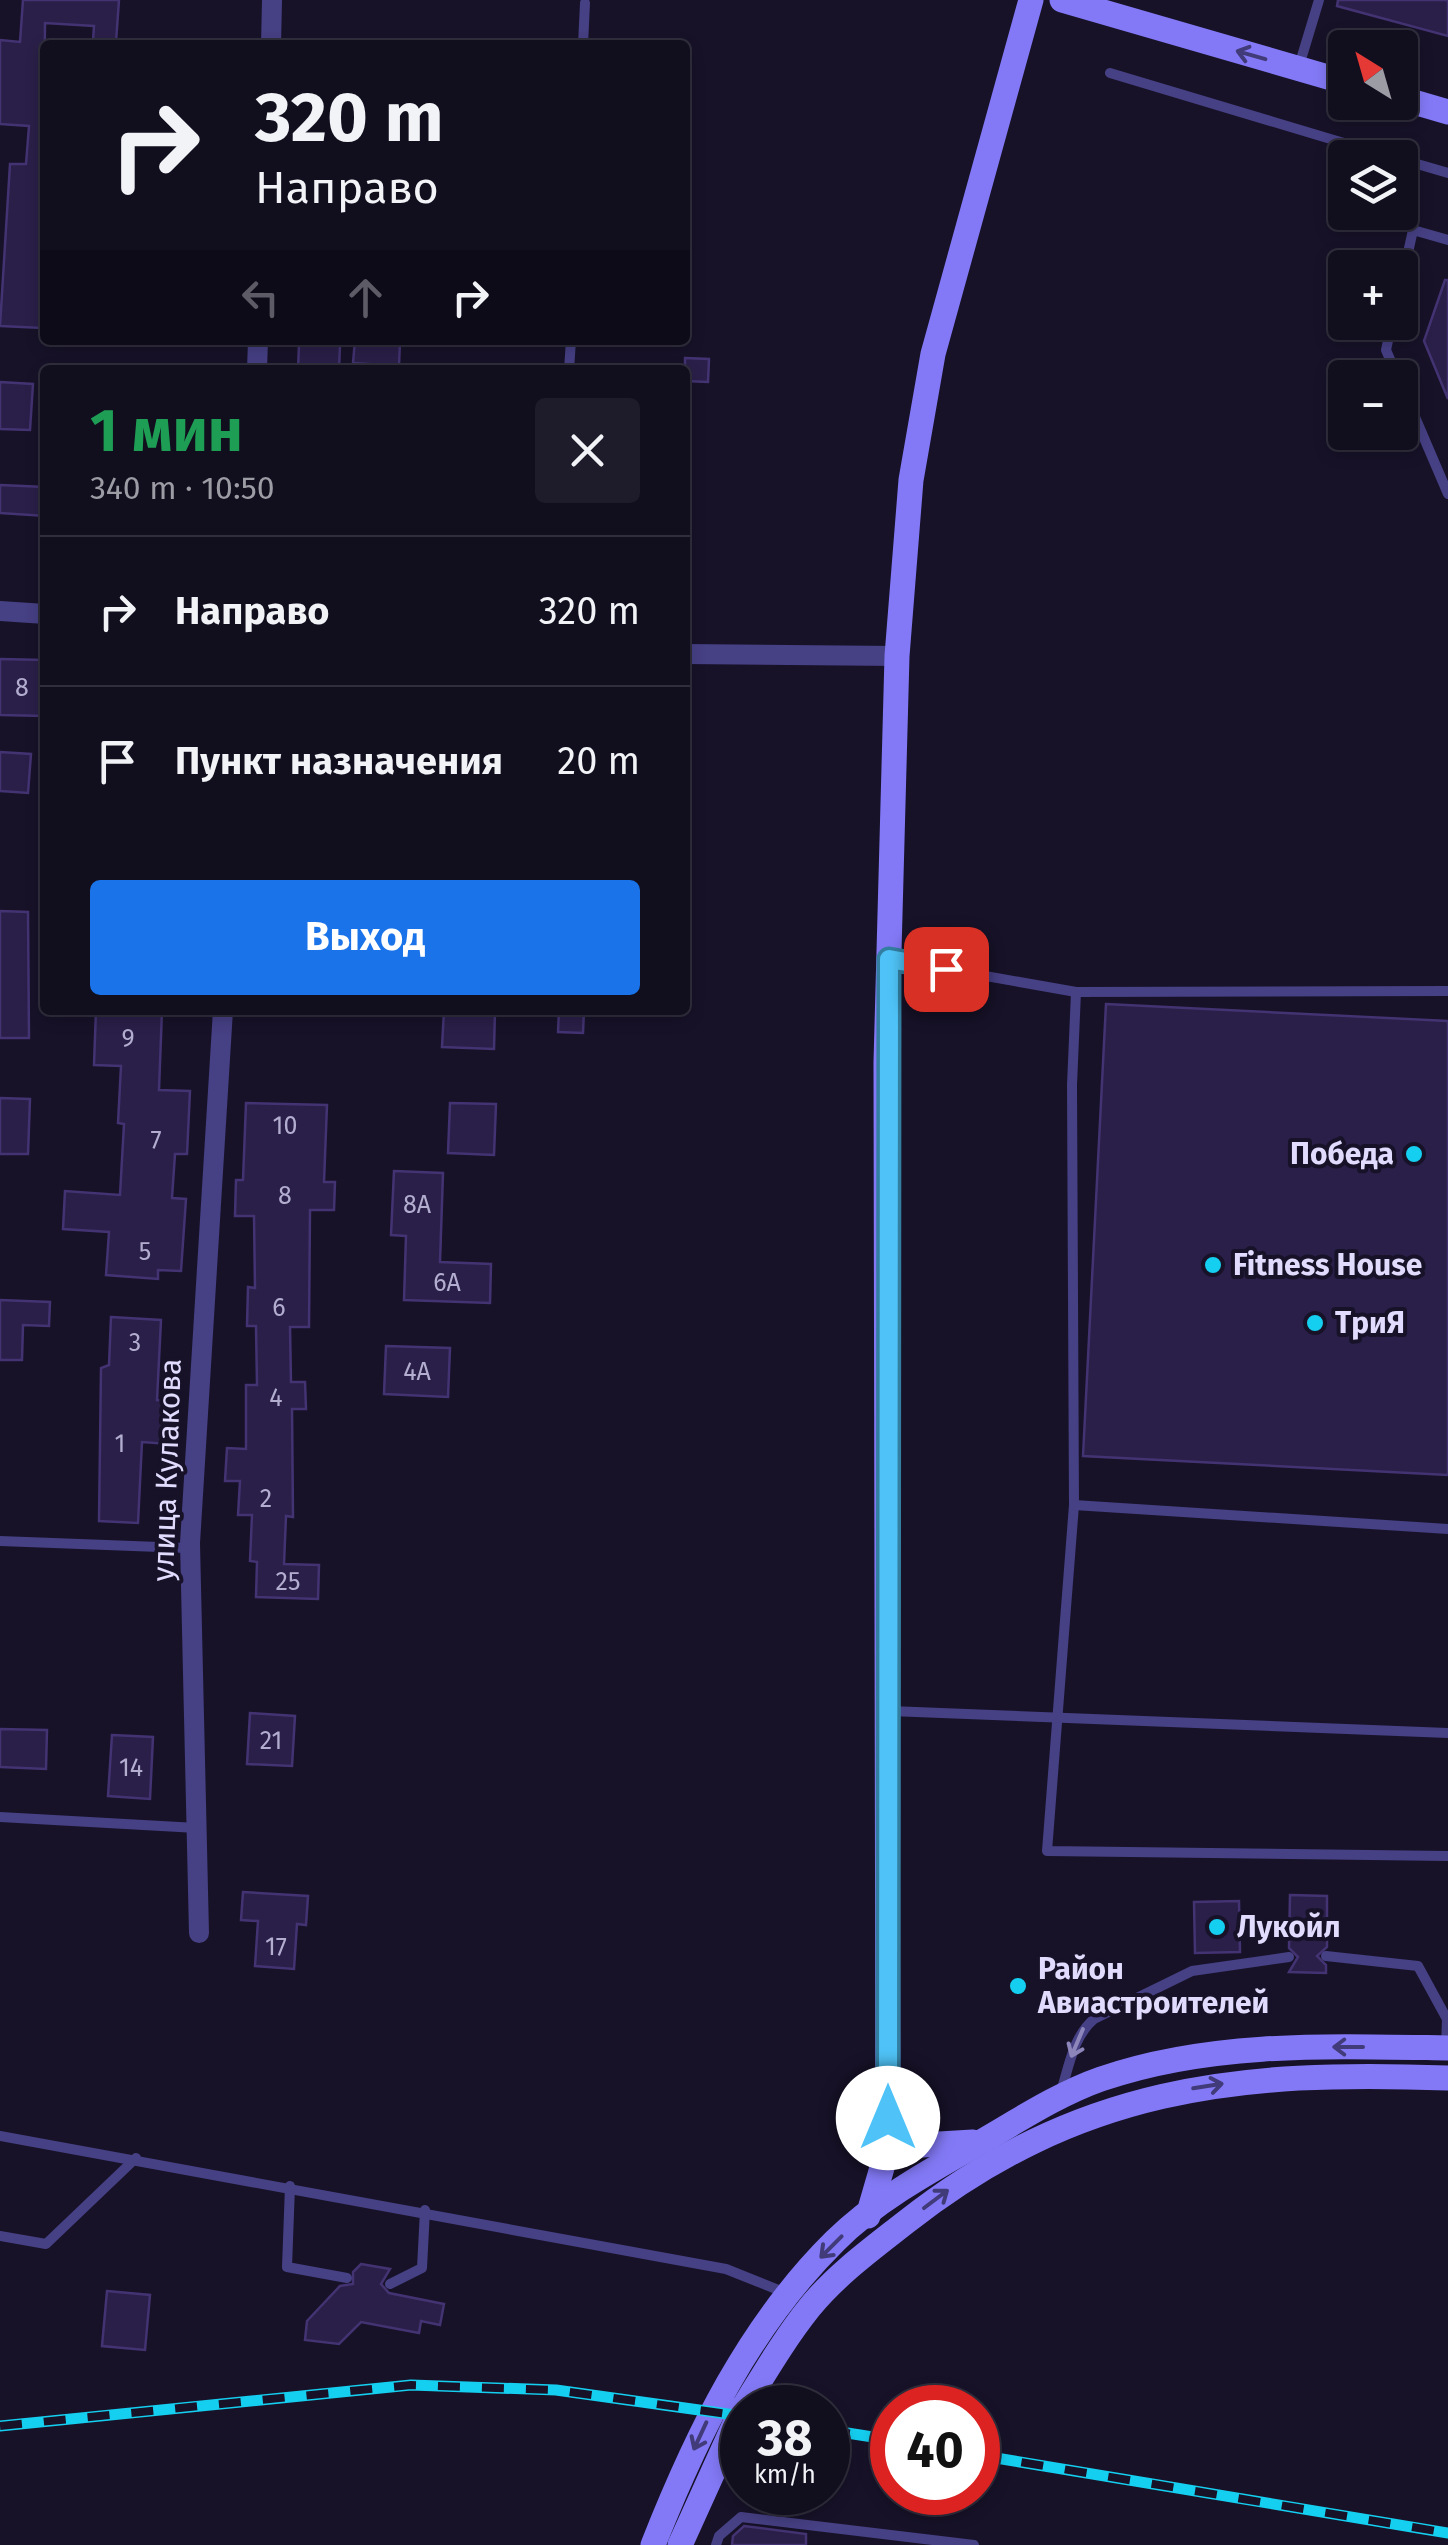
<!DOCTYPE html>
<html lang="ru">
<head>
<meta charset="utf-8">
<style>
	:root { --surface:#110e1e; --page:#1e1c2b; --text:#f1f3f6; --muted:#9c9ca4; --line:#302e3c; --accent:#1a73e8 }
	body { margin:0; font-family:"Fira Sans",sans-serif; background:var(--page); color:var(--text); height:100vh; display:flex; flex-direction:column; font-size:38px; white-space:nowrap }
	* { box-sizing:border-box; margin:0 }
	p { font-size:32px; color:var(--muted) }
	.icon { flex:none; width:55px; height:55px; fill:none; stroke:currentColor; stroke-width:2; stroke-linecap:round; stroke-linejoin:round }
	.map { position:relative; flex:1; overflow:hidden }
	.side { position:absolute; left:40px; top:365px; width:650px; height:650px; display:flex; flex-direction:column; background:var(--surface); border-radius:10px; box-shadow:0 5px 15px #0003,0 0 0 2px var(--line) }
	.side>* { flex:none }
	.guide { position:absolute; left:40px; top:40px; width:650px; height:305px; border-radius:10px; box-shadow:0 5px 15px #0003,0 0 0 2px var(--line); background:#110e1e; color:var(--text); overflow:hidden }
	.needle { width:65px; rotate:323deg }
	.controls { position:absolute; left:1328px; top:30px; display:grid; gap:20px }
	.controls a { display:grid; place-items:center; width:90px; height:90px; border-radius:10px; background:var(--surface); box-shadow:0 5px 15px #0003,0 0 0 2px var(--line); font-size:50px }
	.speed { position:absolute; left:720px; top:2385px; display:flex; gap:20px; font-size:50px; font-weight:700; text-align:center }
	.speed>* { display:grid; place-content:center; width:130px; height:130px; border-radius:50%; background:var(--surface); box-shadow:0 5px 15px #0003,0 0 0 2px var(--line); line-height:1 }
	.speed small { font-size:25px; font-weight:400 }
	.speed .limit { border:15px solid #d22; background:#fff; color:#111 }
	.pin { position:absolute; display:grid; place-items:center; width:85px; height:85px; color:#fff; margin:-42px; border-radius:20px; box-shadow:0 5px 15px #0006 }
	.me { position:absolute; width:110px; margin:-55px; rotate:0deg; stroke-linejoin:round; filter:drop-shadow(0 0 8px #0008) }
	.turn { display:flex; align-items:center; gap:35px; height:210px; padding:0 50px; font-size:45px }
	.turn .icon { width:130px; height:130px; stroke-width:2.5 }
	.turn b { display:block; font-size:70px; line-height:85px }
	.lanes { display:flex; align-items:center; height:95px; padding:0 50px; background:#0003; justify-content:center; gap:50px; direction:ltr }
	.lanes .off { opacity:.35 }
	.round { display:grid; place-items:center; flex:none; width:105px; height:105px; border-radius:10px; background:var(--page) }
	.summary { display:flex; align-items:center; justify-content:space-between; height:170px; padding:0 50px }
	h1 { font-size:60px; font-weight:700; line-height:75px; color:#1e9e55 }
	.cta { display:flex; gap:20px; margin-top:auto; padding:20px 50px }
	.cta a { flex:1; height:115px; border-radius:10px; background:var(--accent); color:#fff; font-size:40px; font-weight:700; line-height:115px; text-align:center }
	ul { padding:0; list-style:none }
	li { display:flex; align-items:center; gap:30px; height:150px; padding:0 50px; border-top:2px solid var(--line) }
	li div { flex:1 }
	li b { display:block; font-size:38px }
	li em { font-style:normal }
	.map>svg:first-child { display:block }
	.building { fill:#2a1f48; stroke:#433372; stroke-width:2.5 }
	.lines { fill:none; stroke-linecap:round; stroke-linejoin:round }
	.lane { stroke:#464084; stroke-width:10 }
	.street { stroke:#464084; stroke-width:20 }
	.secondary { stroke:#8379f6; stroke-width:25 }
	.rail-casing { stroke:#15cff0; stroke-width:11 }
	.rail { stroke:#171228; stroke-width:8; stroke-dasharray:22; stroke-linecap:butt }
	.oneway { stroke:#423b7a }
	.oneway2 { stroke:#8c86ba }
	.route-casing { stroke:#337fa1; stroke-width:25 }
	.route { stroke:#4fc3f7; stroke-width:18 }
	.poi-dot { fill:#15cff0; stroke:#171228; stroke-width:4 }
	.labels { text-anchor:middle; stroke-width:8; stroke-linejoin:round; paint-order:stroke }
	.number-label { font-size:25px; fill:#b3add0 }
	.poi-label { font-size:30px; font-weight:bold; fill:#e1dcfd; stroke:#171228; text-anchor:start }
	.street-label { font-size:30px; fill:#e1dcfd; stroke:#171228 }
</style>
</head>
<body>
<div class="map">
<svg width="1448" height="2545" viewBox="0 0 1448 2545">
	<rect width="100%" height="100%" fill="#171228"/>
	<!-- building -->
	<g class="building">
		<polygon points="23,0 119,0 116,42 93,41 94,26 45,23 42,328 0,326 10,164 26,164 29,126 0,124 0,40 20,42"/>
		<polygon points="1338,0 1448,0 1448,36 1337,6"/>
		<polygon points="1445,280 1448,280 1448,399 1424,341"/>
		<polygon points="355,340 400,342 399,366 353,363"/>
		<polygon points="299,344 340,345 339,370 298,370"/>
		<polygon points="685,358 709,359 708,382 685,381"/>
		<polygon points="0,382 33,384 30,430 0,429"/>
		<polygon points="0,485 45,487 45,516 0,513"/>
		<polygon points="0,659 45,660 45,716 0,715"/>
		<polygon points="0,752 31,754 28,793 0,791"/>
		<polygon points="0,911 28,912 29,1038 0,1038"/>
		<polygon points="1106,1004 1448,1021 1448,1475 1083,1456"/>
		<polygon points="96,1010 162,1010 159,1090 190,1091 187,1154 175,1154 172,1198 186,1199 181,1271 158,1270 158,1279 106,1275 109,1232 63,1229 65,1191 120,1195 124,1124 118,1123 121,1066 94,1065"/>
		<polygon points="444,1010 495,1011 494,1049 442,1047"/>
		<polygon points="559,1010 584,1010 583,1033 558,1032"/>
		<polygon points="0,1098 30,1099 28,1154 0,1154"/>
		<polygon points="246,1103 327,1105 324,1182 335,1182 334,1210 310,1210 309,1327 290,1327 291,1382 305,1382 306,1409 292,1409 293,1517 286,1516 284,1564 319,1565 318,1599 256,1597 257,1562 250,1561 252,1515 238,1515 240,1481 225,1481 227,1448 246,1449 246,1385 257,1385 256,1326 247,1326 248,1287 255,1288 254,1216 235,1216 236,1180 243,1180"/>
		<polygon points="450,1103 496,1104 494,1155 448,1153"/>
		<polygon points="394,1171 443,1173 440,1262 491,1264 490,1303 404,1300 406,1236 391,1235"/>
		<polygon points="0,1300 50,1302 49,1326 23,1325 22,1360 0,1360"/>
		<polygon points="111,1317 161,1320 157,1400 171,1401 168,1444 142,1442 138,1523 99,1521 101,1368 109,1365"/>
		<polygon points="386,1346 450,1348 448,1397 384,1394"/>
		<polygon points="250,1713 295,1716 292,1766 247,1764"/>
		<polygon points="0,1729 47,1730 46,1769 0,1767"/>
		<polygon points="112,1735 153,1737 150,1799 108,1796"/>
		<polygon points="243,1892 308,1896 306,1925 297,1924 294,1969 255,1966 258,1921 241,1920"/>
		<polygon points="1290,1895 1327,1896 1327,1947 1317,1956 1326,1965 1326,1973 1289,1972 1298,1957 1289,1948"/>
		<polygon points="1239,1901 1240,1952 1195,1953 1194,1902"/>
		<polygon points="361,2264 390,2269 381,2284 389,2293 444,2304 440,2325 421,2321 419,2333 361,2322 339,2344 305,2340 307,2321 340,2286 353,2284 353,2272"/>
		<polygon points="107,2291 150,2295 145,2350 102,2346"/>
		<polygon points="744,2526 806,2534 806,2545 732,2545 733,2536"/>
	</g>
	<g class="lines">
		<!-- lane -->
		<g class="lane">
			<polyline points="583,45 585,3"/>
			<polyline points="1299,66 1319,0"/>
			<polyline points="1110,73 1394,158"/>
			<polyline points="1400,159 1448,173"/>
			<polyline points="1400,289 1413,230 1448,240"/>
			<polyline points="1392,322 1386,350 1398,378"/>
			<polyline points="569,370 571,340"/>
			<polyline points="1400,382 1448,494"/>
			<polyline points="890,959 1076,992"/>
			<polyline points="1448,991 1076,992 1072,1085 1074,1505 1047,1851 1448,1856"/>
			<polyline points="1074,1505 1448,1529"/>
			<polyline points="0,1541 186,1548"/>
			<polyline points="890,1711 1448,1733"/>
			<polyline points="0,1817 197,1828"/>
			<polyline points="1326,1956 1418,1966 1447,2019 1446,2047"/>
			<path d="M1061,2092C1069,2066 1073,2037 1094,2019L1192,1971L1289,1957"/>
			<polyline points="0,2136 726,2269 786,2293"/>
			<polyline points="290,2186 287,2267 347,2278"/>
			<polyline points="0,2236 46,2244 136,2158"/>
			<polyline points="390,2284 422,2268 425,2210"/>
			<polyline points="716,2545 719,2536 741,2517 974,2545"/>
		</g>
		<!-- street -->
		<g class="street">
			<polyline points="271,45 272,0"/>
			<polyline points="257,370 258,340"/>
			<polyline points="0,611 45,614"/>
			<polyline points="685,654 897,656"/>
			<polyline points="199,1933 190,1543 223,1010"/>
		</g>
		<!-- secondary -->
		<g class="secondary">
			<polyline points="1062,0 1345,82"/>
			<polyline points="1400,98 1448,112"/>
			<polyline points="888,2147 973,2142"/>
			<polyline points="868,2216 888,2147 886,1062 897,656 911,480 933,354 1031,0"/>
			<path d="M743,2408C764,2374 785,2338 810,2307C837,2274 873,2248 906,2222C1078,2087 1237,2070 1448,2078"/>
			<path d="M653,2545C697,2434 749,2326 835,2241C877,2199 935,2168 986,2139C1022,2118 1061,2093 1101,2079C1211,2041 1334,2046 1448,2048"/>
			<polyline points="680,2545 742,2408"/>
		</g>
		<!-- rail casing -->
		<g class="rail-casing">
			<g id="rail">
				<polyline points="0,2426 411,2385 556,2390 742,2416"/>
				<polyline points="828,2430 892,2440"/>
				<polyline points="978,2455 1448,2533"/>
			</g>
		</g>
		<!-- rail -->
		<use href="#rail" class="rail"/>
	</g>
	<!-- one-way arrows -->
	<defs><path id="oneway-shaft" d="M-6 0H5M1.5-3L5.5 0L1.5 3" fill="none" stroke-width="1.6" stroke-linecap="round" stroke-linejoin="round" transform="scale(2.5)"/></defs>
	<g class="oneway">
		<use href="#oneway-shaft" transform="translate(1251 55) rotate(-164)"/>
		<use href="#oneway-shaft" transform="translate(1348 2047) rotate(-180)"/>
		<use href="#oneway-shaft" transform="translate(1208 2086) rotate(-9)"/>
		<use href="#oneway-shaft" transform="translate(936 2199) rotate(-37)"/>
		<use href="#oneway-shaft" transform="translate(831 2247) rotate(135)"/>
		<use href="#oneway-shaft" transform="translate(700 2436) rotate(115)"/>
	</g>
	<use class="oneway2" href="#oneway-shaft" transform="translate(1077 2043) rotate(113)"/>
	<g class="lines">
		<!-- route casing -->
		<g class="route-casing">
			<polyline id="route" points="888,2118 889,959 946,969"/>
		</g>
		<!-- route -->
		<use href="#route" class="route"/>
	</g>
	<!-- markers -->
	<g class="poi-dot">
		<circle cx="1414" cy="1154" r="10"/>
		<circle cx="1213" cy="1265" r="10"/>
		<circle cx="1315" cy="1323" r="10"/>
		<circle cx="1217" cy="1927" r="10"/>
		<circle cx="1018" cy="1986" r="10"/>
	</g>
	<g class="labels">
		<!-- number labels -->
		<g class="number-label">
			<text x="22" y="696">8</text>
			<text x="128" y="1047">9</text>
			<text x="285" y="1134">10</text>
			<text x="156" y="1148">7</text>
			<text x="285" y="1204">8</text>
			<text x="417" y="1213">8А</text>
			<text x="145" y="1260">5</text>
			<text x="447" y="1291">6А</text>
			<text x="279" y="1316">6</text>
			<text x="135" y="1351">3</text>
			<text x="417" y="1380">4А</text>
			<text x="276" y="1406">4</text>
			<text x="120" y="1452">1</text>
			<text x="266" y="1507">2</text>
			<text x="288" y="1590">25</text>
			<text x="271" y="1749">21</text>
			<text x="131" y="1776">14</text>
			<text x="276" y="1955">17</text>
		</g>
		<!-- poi labels -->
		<g class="poi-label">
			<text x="1394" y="1164" text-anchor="end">Победа</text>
			<text x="1233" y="1275">Fitness House</text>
			<text x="1335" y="1333">ТриЯ</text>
			<text x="1237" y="1937">Лукойл</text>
			<text x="1038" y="1979">Район<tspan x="1038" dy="34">Авиастроителей</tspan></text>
		</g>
		<!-- street labels -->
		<g class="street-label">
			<text transform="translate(167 1470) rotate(-88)" y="10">улица Кулакова</text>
		</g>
	</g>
</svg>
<div class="controls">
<a><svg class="needle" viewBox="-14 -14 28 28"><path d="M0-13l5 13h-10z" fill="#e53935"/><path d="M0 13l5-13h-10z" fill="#9c9ca4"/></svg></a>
<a><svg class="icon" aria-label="layers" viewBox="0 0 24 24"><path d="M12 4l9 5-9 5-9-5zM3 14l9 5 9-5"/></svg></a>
<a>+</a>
<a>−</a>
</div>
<div class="speed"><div>38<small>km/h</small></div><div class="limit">40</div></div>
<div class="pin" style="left:946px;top:969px;background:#d93025"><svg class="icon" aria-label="arrive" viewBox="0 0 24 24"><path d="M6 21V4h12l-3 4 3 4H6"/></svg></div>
<svg class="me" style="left:888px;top:2118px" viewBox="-20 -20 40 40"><circle r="19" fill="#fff"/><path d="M0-13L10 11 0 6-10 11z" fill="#4fc3f7"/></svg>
<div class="guide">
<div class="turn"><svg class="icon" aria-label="right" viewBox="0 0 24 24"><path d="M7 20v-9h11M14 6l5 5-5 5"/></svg><div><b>320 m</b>Направо</div></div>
<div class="lanes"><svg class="icon off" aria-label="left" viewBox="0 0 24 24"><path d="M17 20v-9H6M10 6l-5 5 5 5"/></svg><svg class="icon off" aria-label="ahead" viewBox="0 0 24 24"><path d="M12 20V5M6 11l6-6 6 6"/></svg><svg class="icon" aria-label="right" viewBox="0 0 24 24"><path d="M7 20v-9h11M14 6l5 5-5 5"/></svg></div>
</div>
<section class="side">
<div class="summary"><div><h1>1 мин</h1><p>340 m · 10:50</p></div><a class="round"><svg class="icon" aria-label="close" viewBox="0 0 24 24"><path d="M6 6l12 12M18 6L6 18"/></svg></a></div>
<ul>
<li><svg class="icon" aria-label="right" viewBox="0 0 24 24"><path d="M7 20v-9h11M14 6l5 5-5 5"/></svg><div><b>Направо</b></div><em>320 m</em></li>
<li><svg class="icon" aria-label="arrive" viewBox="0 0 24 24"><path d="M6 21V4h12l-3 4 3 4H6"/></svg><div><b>Пункт назначения</b></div><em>20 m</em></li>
</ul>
<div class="cta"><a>Выход</a></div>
</section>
</div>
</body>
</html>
